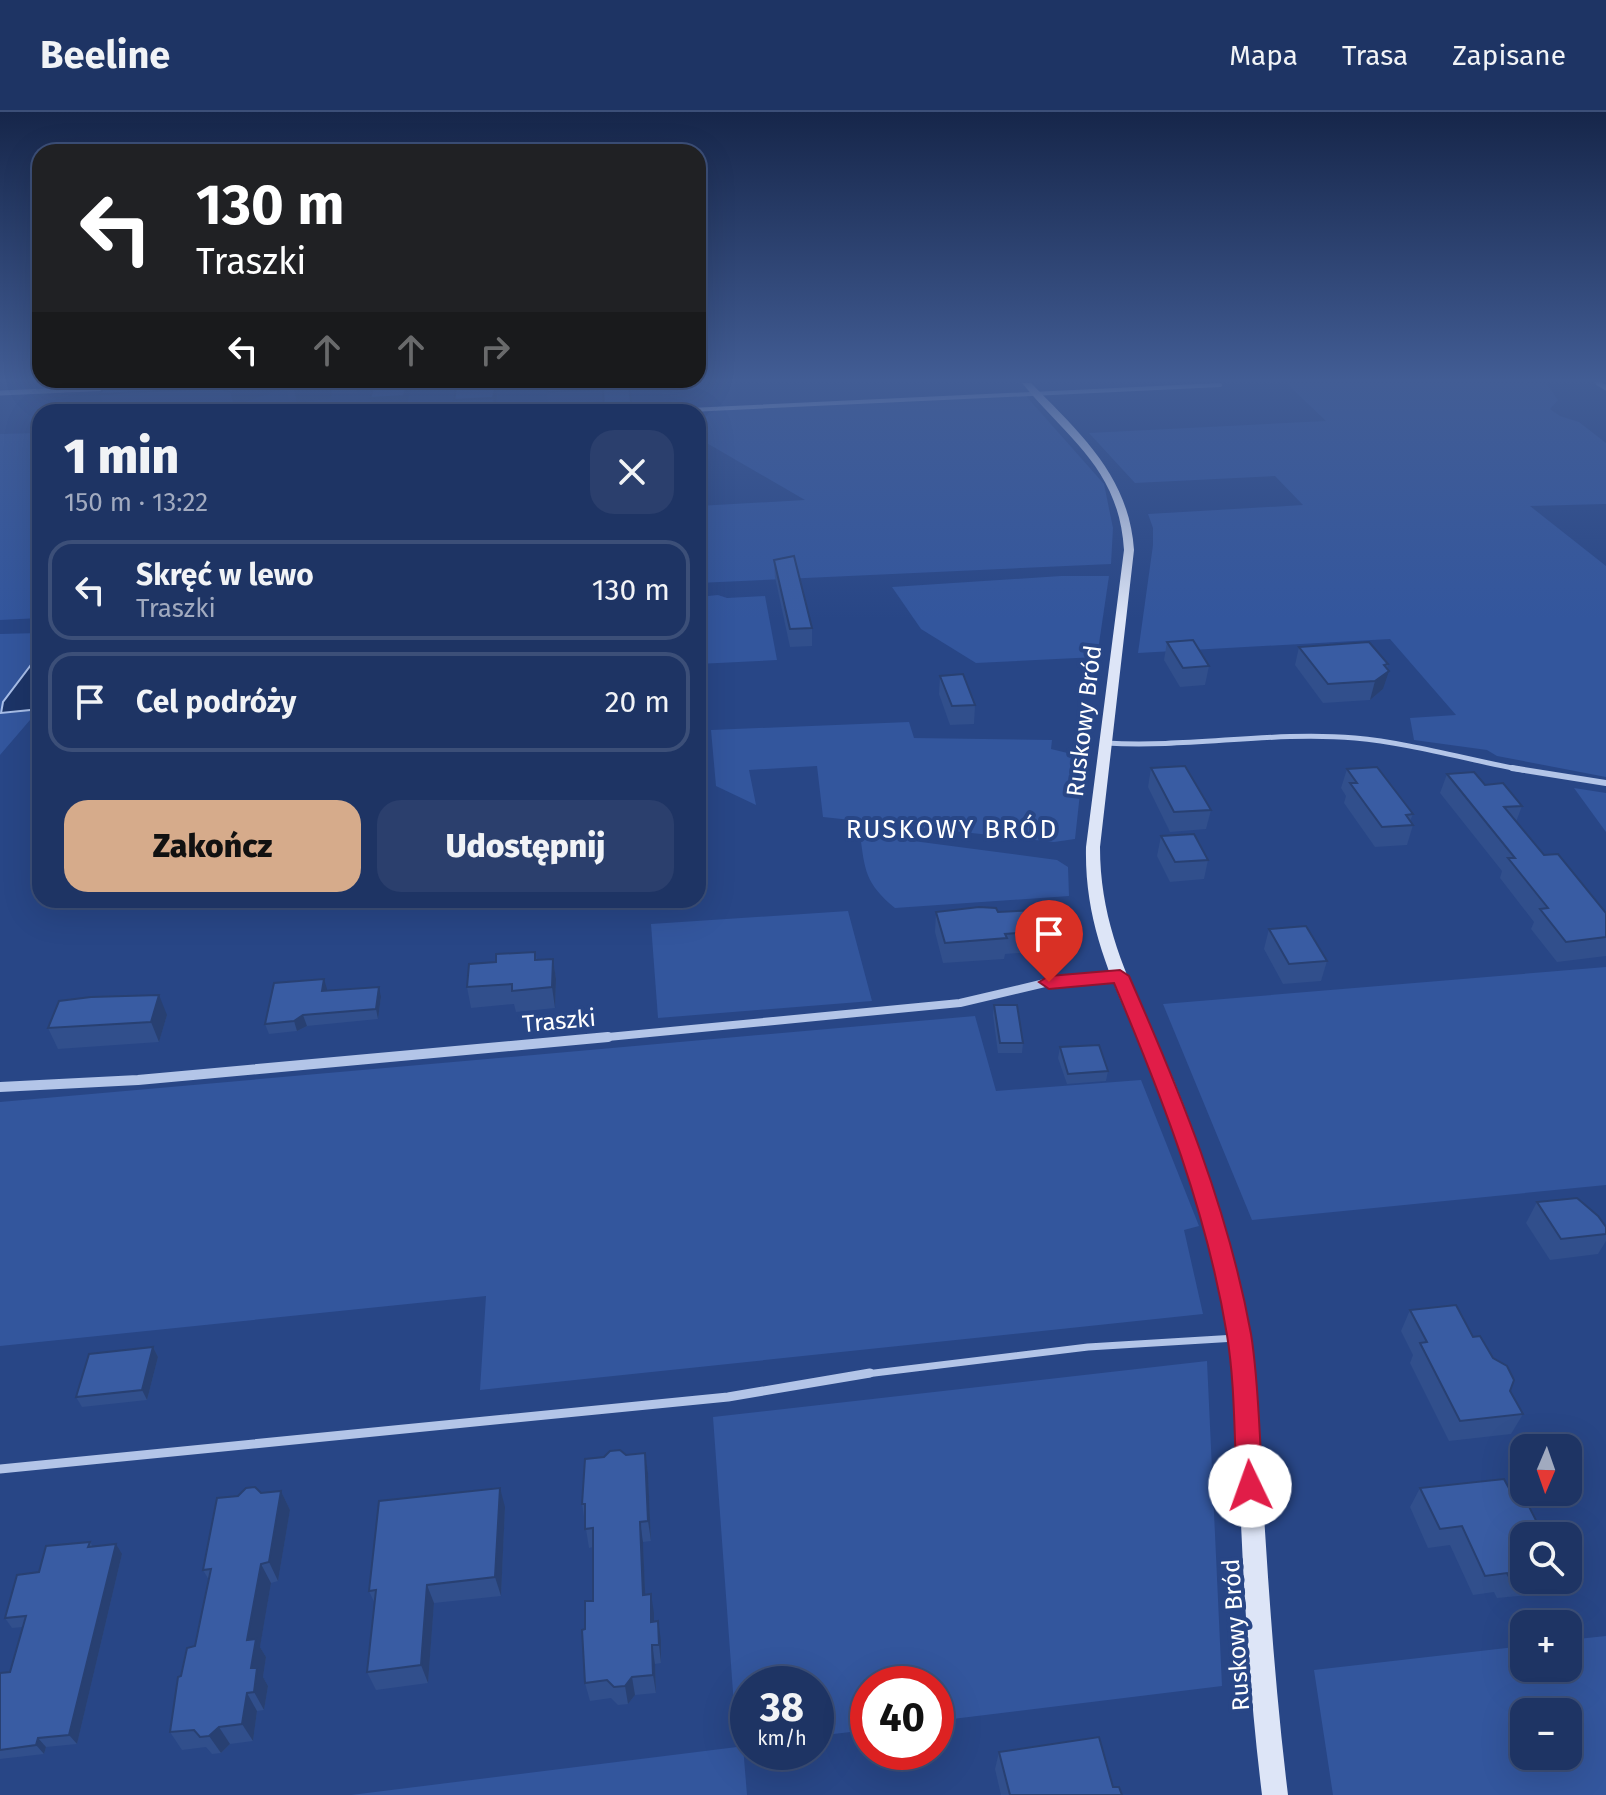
<!DOCTYPE html>
<html lang="pl">
<head>
<meta charset="utf-8">
<style>
	:root { --surface:#1e3464; --page:#2b3f6d; --text:#f1f3f6; --muted:#a1aabf; --line:#3c4f78; --accent:#d6ab8b }
	body { margin:0; font-family:"Fira Sans",sans-serif; background:var(--page); color:var(--text); height:100vh; display:flex; flex-direction:column; font-size:30px; white-space:nowrap }
	* { box-sizing:border-box; margin:0 }
	p { font-size:26px; color:var(--muted) }
	.icon { flex:none; width:44px; height:44px; fill:none; stroke:currentColor; stroke-width:2; stroke-linecap:round; stroke-linejoin:round }
	.map { position:relative; flex:1; overflow:hidden }
	.drawer { position:absolute; left:32px; top:292px; width:674px; height:504px; display:flex; flex-direction:column; background:var(--surface); border-radius:24px; box-shadow:0 8px 32px #0002,0 0 0 2px var(--line) }
	.drawer>* { flex:none }
	.guide { position:absolute; left:32px; top:32px; width:674px; height:244px; border-radius:24px; box-shadow:0 8px 32px #0002,0 0 0 2px var(--line); background:#202124; color:#fff; overflow:hidden }
	.needle { width:52px; rotate:182deg }
	.tools { position:absolute; left:1510px; top:1322px; display:grid; gap:16px }
	.tools a { display:grid; place-items:center; width:72px; height:72px; border-radius:16px; background:var(--surface); box-shadow:0 8px 32px #0002,0 0 0 2px var(--line); font-size:40px }
	.speed { position:absolute; left:730px; top:1554px; display:flex; gap:16px; font-size:40px; font-weight:700; text-align:center }
	.speed>* { display:grid; place-content:center; width:104px; height:104px; border-radius:50%; background:var(--surface); box-shadow:0 8px 32px #0002,0 0 0 2px var(--line); line-height:1 }
	.speed small { font-size:20px; font-weight:400 }
	.speed .limit { border:12px solid #d22; background:#fff; color:#111 }
	.pin { position:absolute; display:grid; place-items:center; width:68px; height:68px; color:#fff; margin:-82px -34px; border-radius:50% 50% 50% 0; rotate:-45deg; box-shadow:0 0 8px #0007 }
	.pin .icon { rotate:45deg }
	.me { position:absolute; width:88px; margin:-44px; rotate:357deg; stroke-linejoin:round; filter:drop-shadow(0 0 6px #0008) }
	.turn { display:flex; align-items:center; gap:28px; height:168px; padding:0 32px; font-size:36px }
	.turn .icon { width:104px; height:104px; stroke-width:2.5 }
	.turn b { display:block; font-size:56px; line-height:68px }
	.lanes { display:flex; align-items:center; height:76px; padding:0 32px; background:#0003; justify-content:center; gap:40px; direction:ltr }
	.lanes .off { opacity:.35 }
	.round { display:grid; place-items:center; flex:none; width:84px; height:84px; border-radius:24px; background:var(--page) }
	.summary { display:flex; align-items:center; justify-content:space-between; height:136px; padding:0 32px }
	h1 { font-size:48px; font-weight:800; line-height:60px }
	.cta { display:flex; gap:16px; margin-top:auto; padding:16px 32px }
	.cta a { flex:1; height:92px; border-radius:24px; background:var(--accent); color:#111; font-size:32px; font-weight:800; line-height:92px; text-align:center }
	.cta a+a { background:var(--page); color:var(--text) }
	ul { padding:0; list-style:none }
	li { display:flex; align-items:center; gap:24px; height:100px; margin:0 16px 12px; padding:0 16px; border:4px solid var(--line); border-radius:24px }
	li div { flex:1 }
	li b { display:block; font-size:30px }
	li em { font-style:normal }
	header { display:flex; align-items:center; gap:48px; box-sizing:border-box; height:112px; padding:0 40px; background:var(--surface); border-bottom:2px solid var(--line) }
	header strong { font-size:38px }
	nav { display:flex; gap:44px; margin-inline-start:auto; font-size:28px }
	.map>svg:first-child { display:block }
	.green { fill:#33569d; fill-rule:evenodd }
	.water { fill:#1c3467; stroke:#a8bee8; stroke-width:2 }
	.lines { fill:none; stroke-linecap:round; stroke-linejoin:round }
	.stream { stroke:#a8bee8; stroke-width:5 }
	.lane-far4 { stroke:#b3c5e8; stroke-width:4 }
	.lane-far3 { stroke:#b3c5e8; stroke-width:5 }
	.lane-far2 { stroke:#b3c5e8; stroke-width:6 }
	.lane-far1 { stroke:#b3c5e8; stroke-width:7 }
	.lane { stroke:#b3c5e8; stroke-width:9 }
	.street-far2 { stroke:#b3c5e8; stroke-width:5 }
	.street-far1 { stroke:#b3c5e8; stroke-width:8 }
	.street { stroke:#b3c5e8; stroke-width:10 }
	.secondary { fill:#dde5f7; fill-rule:evenodd }
	.wall { fill:#314f8c }
	.shaded-wall { fill:#284072 }
	.building { fill:#395ca3; stroke:#284072; stroke-width:2 }
	.route { fill:#e11d48; stroke:#92132f; stroke-width:2 }
	.labels { text-anchor:middle; stroke-width:8; stroke-linejoin:round; paint-order:stroke }
	.street-label { font-size:24px; fill:#fff; stroke:#284686 }
	.neighbourhood-label { font-size:26px; letter-spacing:2px; fill:#fff; stroke:#284686 }
</style>
</head>
<body>
<header>
<strong>Beeline</strong>
<nav><a>Mapa</a><a>Trasa</a><a>Zapisane</a></nav>
</header>
<div class="map">
<svg width="1606" height="1683" viewBox="0 0 1606 1683">
	<rect width="100%" height="100%" fill="#284686"/>
	<!-- green -->
	<g class="green">
		<polygon points="1286,271 1546,271 1558,288 1550,297 1560,304 1579,310 1606,331 1606,392 1530,394 1606,454 1606,665 1497,644 1487,638 1414,628 1410,606 1456,603 1390,527 1138,541 1153,433 1153,416 1148,402 1303,393 1275,364 1135,371 1089,321 1326,309"/>
		<polygon points="1026,284 1104,372 1113,416 1111,452 698,471 698,394 805,388 698,326 698,315 710,299"/>
		<polygon points="40,321 40,506 0,508 0,322"/>
		<polygon points="1061,464 1109,464 1097,545 976,551 921,517 892,475"/>
		<polygon points="718,483 727,486 765,484 777,548 698,552 698,485"/>
		<polygon points="40,521 40,607 30,608 0,643 0,522"/>
		<polygon points="909,610 914,626 1052,628 1051,637 1084,645 1075,727 1054,730 823,705 817,654 749,658 756,693 716,674 711,618"/>
		<polygon points="1574,676 1606,681 1606,720"/>
		<path d="M860,722L1057,748L1068,755L1069,784L895,796C865,771 865,759 860,722Z"/>
		<polygon points="848,799 872,889 658,906 651,812"/>
		<polygon points="1606,855 1606,1073 1252,1108 1163,892"/>
		<polygon points="975,904 996,979 1141,968 1199,1114 1184,1118 1203,1202 480,1278 486,1184 0,1234 0,990"/>
		<polygon points="1207,1249 1222,1574 936,1609 936,1572 868,1572 868,1618 816,1624 816,1572 748,1572 748,1633 743,1634 747,1683 351,1683 737,1635 713,1305"/>
		<path d="M1606,1524V1683H1333L1314,1558L1524,1534V1556H1568V1528ZM1524,1600H1568V1644H1524Z"/>
	</g>
	<!-- water -->
	<polygon class="water" points="40,541 40,597 1,601 3,590"/>
	<g class="lines">
		<!-- stream -->
		<polyline class="stream" points="1598,271 1606,276"/>
		<!-- lane-far4 -->
		<polyline class="lane-far4" points="648,300 1220,273"/>
		<!-- lane-far3 -->
		<path class="lane-far3" d="M1106,631C1189,636 1272,619 1355,626C1410,631 1469,648 1523,658"/>
		<!-- lane-far2 -->
		<polyline class="lane-far2" points="1512,656 1606,671"/>
		<!-- lane-far1 -->
		<polyline class="lane-far1" points="858,1263 1088,1235 1236,1226"/>
		<!-- lane -->
		<polyline class="lane" points="0,1357 728,1285 870,1261"/>
		<!-- street-far2 -->
		<polyline class="street-far2" points="0,281 113,276"/>
		<!-- street-far1 -->
		<polyline class="street-far1" points="587,927 960,891 1049,870 1120,864"/>
		<!-- street -->
		<polyline class="street" points="0,975 138,968 608,925"/>
		<!-- secondary -->
		<path class="secondary" d="M1022,271H1031C1080,321 1129,364 1134,438L1100,735C1100,826 1140,888 1174,969C1200,1033 1222,1098 1238,1165C1255,1238 1258,1312 1263,1387C1269,1486 1276,1585 1288,1683H1262C1250,1585 1244,1486 1240,1388C1236,1313 1234,1239 1218,1165C1203,1099 1182,1033 1156,970C1123,888 1084,826 1086,735L1124,438C1119,357 1069,328 1022,271Z"/>
	</g>
	<!-- wall -->
	<g class="wall">
		<polygon points="107,271 360,271 357,281 332,282 330,287 297,291 297,288 289,288 286,276 234,294 222,290 104,295 100,282"/>
		<polygon points="457,271 499,271 496,300 456,300 454,288"/>
		<polygon points="717,271 737,271 729,274"/>
		<polygon points="671,275 630,278 603,289 548,292 547,280"/>
		<polygon points="774,448 812,516 812,534 790,535 775,465"/>
		<polygon points="1167,530 1209,554 1205,573 1180,575 1164,548"/>
		<polygon points="1299,535 1388,552 1383,577 1370,588 1323,591 1295,553"/>
		<polygon points="940,564 975,593 974,612 950,613 939,582"/>
		<polygon points="1151,656 1211,698 1206,717 1170,720 1148,675"/>
		<polygon points="1347,657 1413,702 1410,709 1413,713 1407,733 1375,735 1344,691 1346,684 1341,676"/>
		<polygon points="1447,662 1522,694 1516,710 1544,743 1606,801 1606,844 1557,850 1531,817 1534,810 1500,766 1502,759 1440,681"/>
		<polygon points="1161,724 1208,748 1204,767 1170,770 1157,744"/>
		<polygon points="936,800 998,800 1046,819 1044,839 1005,842 1004,847 943,851 935,820"/>
		<polygon points="1269,817 1327,849 1321,869 1283,872 1264,837"/>
		<polygon points="535,840 537,848 553,847 556,867 555,896 516,900 514,892 471,896 467,875 496,850"/>
		<polygon points="327,877 326,879 381,885 378,907 307,914 297,919 269,922 265,912"/>
		<polygon points="994,893 1023,931 1022,941 998,941 993,903"/>
		<polygon points="167,903 159,930 58,937 48,916"/>
		<polygon points="1060,935 1108,959 1106,969 1067,972 1058,946"/>
		<polygon points="1537,1090 1606,1115 1606,1129 1598,1142 1550,1148 1526,1111"/>
		<polygon points="1410,1198 1473,1225 1523,1302 1511,1322 1449,1329 1410,1251 1413,1243 1401,1219"/>
		<polygon points="153,1235 158,1245 147,1288 82,1295 76,1285"/>
		<polygon points="645,1341 648,1361 651,1429 643,1430 645,1483 654,1501 654,1510 661,1528 661,1551 655,1552 656,1581 635,1583 628,1592 618,1593 611,1586 590,1589 585,1571 585,1517 593,1489 593,1435 589,1436 582,1392 604,1345"/>
		<polygon points="1420,1376 1524,1424 1524,1468 1551,1468 1546,1474 1533,1475 1528,1483 1497,1486 1494,1480 1473,1483 1450,1433 1428,1436 1410,1395"/>
		<polygon points="281,1379 290,1398 278,1469 271,1471 260,1535 266,1545 263,1565 268,1574 264,1598 257,1599 253,1629 230,1632 221,1641 212,1642 206,1635 182,1638 170,1620 181,1564 195,1534 209,1468 203,1458 261,1381"/>
		<polygon points="505,1395 501,1484 434,1491 428,1571 376,1578 367,1560 375,1492 369,1479"/>
		<polygon points="90,1430 93,1435 122,1442 77,1632 46,1635 44,1642 0,1647 0,1561 10,1560 23,1515 12,1516 5,1506"/>
		<polygon points="999,1640 1113,1675 1122,1683 1001,1683 995,1657"/>
	</g>
	<!-- shaded-wall -->
	<g class="shaded-wall">
		<polygon points="259,271 294,271 286,274 286,276 234,294 230,280"/>
		<polygon points="330,271 332,282 330,287 297,291 294,277"/>
		<polygon points="355,271 360,271 357,281"/>
		<polygon points="407,271 412,271 412,272 406,297 373,300 370,286"/>
		<polygon points="496,271 499,271 495,300 493,286"/>
		<polygon points="629,271 671,271 671,275 630,278"/>
		<polygon points="1389,559 1383,577 1370,588 1375,569"/>
		<polygon points="553,847 556,867 555,896 552,875"/>
		<polygon points="324,867 327,877 325,890 322,879"/>
		<polygon points="379,875 381,885 378,907 376,897"/>
		<polygon points="159,883 167,903 159,930 151,910"/>
		<polygon points="303,903 307,914 297,919 294,909"/>
		<polygon points="153,1235 158,1245 147,1288 142,1278"/>
		<polygon points="645,1341 648,1361 651,1429 648,1409"/>
		<polygon points="500,1376 505,1395 501,1484 495,1465"/>
		<polygon points="281,1379 290,1398 278,1469 269,1450"/>
		<polygon points="640,1410 643,1430 646,1502 643,1483"/>
		<polygon points="116,1432 122,1442 77,1632 69,1623"/>
		<polygon points="261,1452 271,1471 260,1535 266,1545 263,1565 268,1574 264,1598 254,1580 247,1528"/>
		<polygon points="427,1473 434,1491 428,1571 421,1553"/>
		<polygon points="651,1482 654,1501 654,1529 651,1510"/>
		<polygon points="658,1509 661,1528 661,1551 659,1533"/>
		<polygon points="652,1533 655,1552 656,1581 653,1563"/>
		<polygon points="632,1565 635,1583 628,1592 625,1574"/>
		<polygon points="247,1581 257,1599 253,1629 242,1612"/>
		<polygon points="219,1615 230,1632 221,1641 209,1624"/>
		<polygon points="38,1626 46,1635 44,1642 36,1633"/>
	</g>
	<!-- building -->
	<g class="building">
		<polygon points="107,271 259,271 230,280 218,276 100,282"/>
		<polygon points="287,271 328,271 327,273 294,277 295,274 286,274"/>
		<polygon points="375,271 407,271 404,284 370,286"/>
		<polygon points="457,271 496,271 493,286 454,288"/>
		<polygon points="547,271 629,271 632,300 604,300 603,277 547,280"/>
		<polygon points="794,444 812,516 790,517 774,448"/>
		<polygon points="1193,528 1209,554 1183,556 1167,530"/>
		<polygon points="1369,530 1388,552 1384,553 1389,559 1375,569 1328,572 1299,535"/>
		<polygon points="963,562 975,593 952,594 940,564"/>
		<polygon points="1185,654 1211,698 1174,700 1151,656"/>
		<polygon points="1377,655 1413,702 1406,703 1413,713 1382,715 1350,671 1357,671 1347,657"/>
		<polygon points="1474,660 1485,673 1503,671 1522,694 1504,695 1544,743 1558,742 1606,801 1606,825 1566,830 1540,797 1548,796 1508,746 1515,746 1447,662"/>
		<polygon points="1194,722 1208,748 1175,750 1161,724"/>
		<polygon points="979,795 996,796 998,800 1038,798 1046,819 1005,822 1007,826 945,831 936,800"/>
		<polygon points="1306,814 1327,849 1289,852 1269,817"/>
		<polygon points="535,840 535,848 553,847 552,875 512,879 512,872 467,875 469,852 496,850 496,842"/>
		<polygon points="324,867 322,879 379,875 376,897 303,903 294,909 265,912 274,871"/>
		<polygon points="159,883 151,910 48,916 59,889 91,885"/>
		<polygon points="994,893 1017,893 1023,931 1000,931"/>
		<polygon points="1099,933 1108,959 1068,962 1060,935"/>
		<polygon points="1577,1086 1598,1104 1606,1115 1606,1122 1561,1127 1537,1090"/>
		<polygon points="1456,1193 1473,1225 1480,1224 1493,1246 1507,1254 1514,1268 1510,1279 1523,1302 1460,1309 1420,1231 1427,1230 1410,1198"/>
		<polygon points="153,1235 142,1278 76,1285 89,1242"/>
		<polygon points="620,1338 626,1343 645,1341 648,1409 640,1410 643,1483 651,1482 651,1510 658,1509 659,1533 652,1533 653,1563 632,1565 625,1574 614,1575 607,1568 585,1571 582,1518 585,1517 585,1489 593,1489 593,1416 585,1417 585,1392 582,1392 585,1347 604,1345 610,1339"/>
		<polygon points="1504,1367 1512,1382 1522,1381 1544,1424 1524,1424 1524,1466 1510,1467 1507,1461 1485,1464 1462,1414 1440,1417 1420,1376"/>
		<polygon points="255,1375 261,1381 281,1379 269,1450 261,1452 247,1528 256,1527 251,1556 257,1556 254,1580 247,1581 242,1612 219,1615 209,1624 200,1625 194,1618 170,1620 178,1565 181,1564 187,1536 195,1534 203,1495 211,1457 203,1458 217,1386 238,1384 246,1376"/>
		<polygon points="500,1376 495,1465 427,1473 421,1553 367,1560 376,1478 369,1479 379,1389"/>
		<polygon points="90,1430 88,1435 116,1432 69,1623 38,1626 36,1633 0,1638 0,1561 10,1560 26,1504 5,1506 17,1463 39,1460 46,1434"/>
		<polygon points="1099,1625 1113,1675 1119,1675 1122,1683 1010,1683 999,1640"/>
	</g>
	<!-- sky -->
	<linearGradient id="sky" x2="0" y2="1"><stop stop-color="#16264a"/><stop offset="0.53" stop-color="#425d95"/><stop offset="1" stop-color="#425d95" stop-opacity="0"/></linearGradient>
	<rect width="1606" height="507" fill="url(#sky)"/>
	<!-- route -->
	<path class="route" d="M1120,858L1129,864C1180,980 1228,1096 1251,1222C1259,1271 1259,1324 1263,1374L1259,1383L1250,1386L1241,1383L1237,1374C1234,1324 1235,1272 1227,1223C1207,1100 1162,985 1114,871L1049,877L1039,870L1049,864Z"/>
	<g class="labels">
		<!-- street labels -->
		<g class="street-label">
			<text transform="translate(1084 609) rotate(-83)" y="8">Ruskowy Bród</text>
			<text transform="translate(559 909) rotate(-5)" y="8">Traszki</text>
			<text transform="translate(1236 1523) rotate(-94)" y="8">Ruskowy Bród</text>
		</g>
		<!-- neighbourhood labels -->
		<g class="neighbourhood-label">
			<text x="952" y="726">RUSKOWY BRÓD</text>
		</g>
	</g>
</svg>
<div class="tools">
<a><svg class="needle" viewBox="-14 -14 28 28"><path d="M0-13l5 13h-10z" fill="#e53935"/><path d="M0 13l5-13h-10z" fill="#a1aabf"/></svg></a>
<a><svg class="icon" aria-label="search" viewBox="0 0 24 24"><circle cx="10" cy="10" r="6"/><path d="M15 15l6 6"/></svg></a>
<a>+</a>
<a>−</a>
</div>
<div class="speed"><div>38<small>km/h</small></div><div class="limit">40</div></div>
<div class="pin" style="left:1049px;top:870px;background:#d93025"><svg class="icon" aria-label="arrive" viewBox="0 0 24 24"><path d="M6 21V4h12l-3 4 3 4H6"/></svg></div>
<svg class="me" style="left:1250px;top:1374px" viewBox="-20 -20 40 40"><circle r="19" fill="#fff"/><path d="M0-13L10 11 0 6-10 11z" fill="#e11d48"/></svg>
<div class="guide">
<div class="turn"><svg class="icon" aria-label="left" viewBox="0 0 24 24"><path d="M17 20v-9H6M10 6l-5 5 5 5"/></svg><div><b>130 m</b>Traszki</div></div>
<div class="lanes"><svg class="icon" aria-label="left" viewBox="0 0 24 24"><path d="M17 20v-9H6M10 6l-5 5 5 5"/></svg><svg class="icon off" aria-label="ahead" viewBox="0 0 24 24"><path d="M12 20V5M6 11l6-6 6 6"/></svg><svg class="icon off" aria-label="ahead" viewBox="0 0 24 24"><path d="M12 20V5M6 11l6-6 6 6"/></svg><svg class="icon off" aria-label="right" viewBox="0 0 24 24"><path d="M7 20v-9h11M14 6l5 5-5 5"/></svg></div>
</div>
<section class="drawer">
<div class="summary"><div><h1>1 min</h1><p>150 m · 13:22</p></div><a class="round"><svg class="icon" aria-label="close" viewBox="0 0 24 24"><path d="M6 6l12 12M18 6L6 18"/></svg></a></div>
<ul>
<li><svg class="icon" aria-label="left" viewBox="0 0 24 24"><path d="M17 20v-9H6M10 6l-5 5 5 5"/></svg><div><b>Skręć w lewo</b><p>Traszki</p></div><em>130 m</em></li>
<li><svg class="icon" aria-label="arrive" viewBox="0 0 24 24"><path d="M6 21V4h12l-3 4 3 4H6"/></svg><div><b>Cel podróży</b></div><em>20 m</em></li>
</ul>
<div class="cta"><a>Zakończ</a><a>Udostępnij</a></div>
</section>
</div>
</body>
</html>
